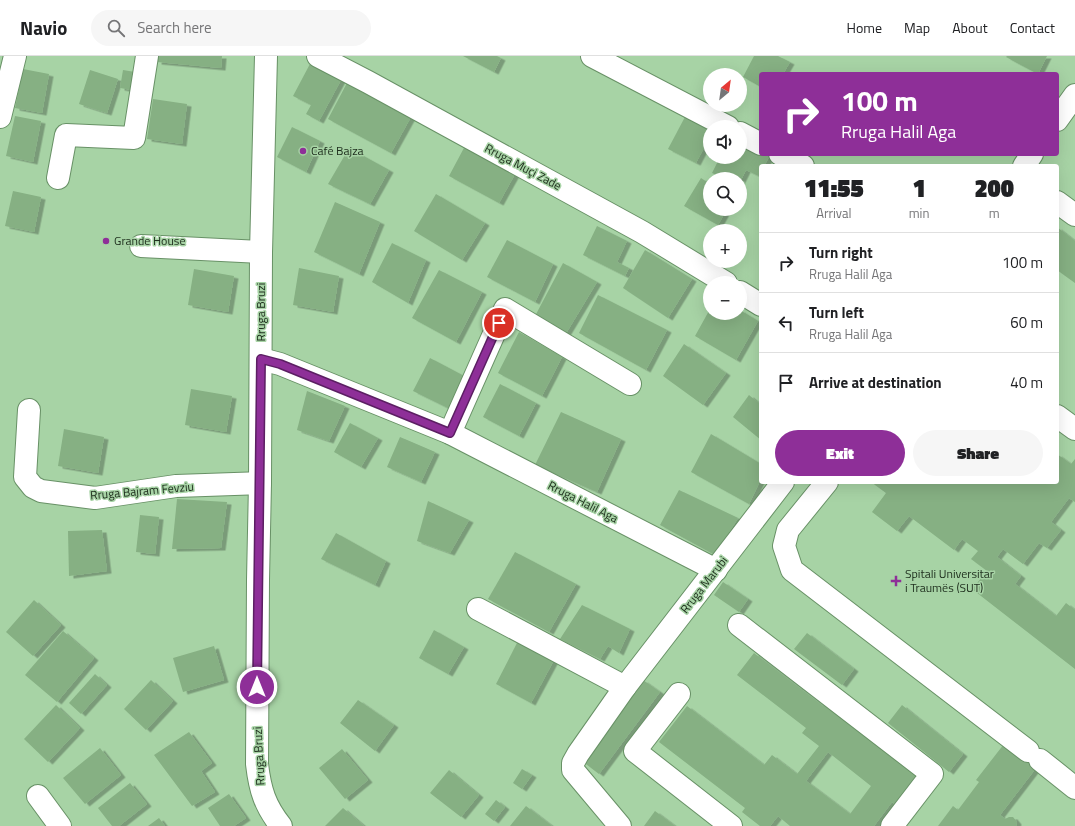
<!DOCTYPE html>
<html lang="en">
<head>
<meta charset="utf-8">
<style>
	:root { --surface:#fff; --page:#f6f6f6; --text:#202124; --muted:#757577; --line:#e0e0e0; --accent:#8e2f98 }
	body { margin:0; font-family:"Titillium Web",sans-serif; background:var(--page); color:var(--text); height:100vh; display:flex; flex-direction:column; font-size:15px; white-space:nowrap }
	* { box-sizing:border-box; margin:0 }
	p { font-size:13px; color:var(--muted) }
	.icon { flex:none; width:22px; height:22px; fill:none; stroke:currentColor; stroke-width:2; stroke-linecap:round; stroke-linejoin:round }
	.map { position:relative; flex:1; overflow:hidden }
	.details { position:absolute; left:759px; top:108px; width:300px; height:320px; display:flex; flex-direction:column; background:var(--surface); border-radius:4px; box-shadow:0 4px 16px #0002 }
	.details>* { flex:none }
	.top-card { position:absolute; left:759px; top:16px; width:300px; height:84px; border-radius:4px; box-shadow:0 4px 16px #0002; background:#8e2f98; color:#fff; overflow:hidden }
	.needle { width:26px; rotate:29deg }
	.fabs { position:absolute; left:703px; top:12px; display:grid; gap:8px }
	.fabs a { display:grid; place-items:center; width:44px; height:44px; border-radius:50%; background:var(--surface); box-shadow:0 4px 16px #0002; font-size:20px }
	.pin { position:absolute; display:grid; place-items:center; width:34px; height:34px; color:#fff; margin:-17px; border:2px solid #fff; border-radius:50%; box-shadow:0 1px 4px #0007 }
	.me { position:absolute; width:44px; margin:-22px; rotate:0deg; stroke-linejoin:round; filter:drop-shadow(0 0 3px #0008) }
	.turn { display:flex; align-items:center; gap:14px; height:84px; padding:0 16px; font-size:18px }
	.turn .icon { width:52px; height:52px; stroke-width:2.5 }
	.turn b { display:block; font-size:28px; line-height:34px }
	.eta { display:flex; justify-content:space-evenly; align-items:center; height:68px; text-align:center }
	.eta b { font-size:24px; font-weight:800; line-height:28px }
	.primary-button { display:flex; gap:8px; margin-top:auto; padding:8px 16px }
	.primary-button a { flex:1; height:46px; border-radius:24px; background:var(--accent); color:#fff; font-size:16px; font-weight:800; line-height:46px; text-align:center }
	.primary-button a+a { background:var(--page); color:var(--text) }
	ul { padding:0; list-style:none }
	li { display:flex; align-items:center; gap:12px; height:60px; padding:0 16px; border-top:1px solid var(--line) }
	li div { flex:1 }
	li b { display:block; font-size:15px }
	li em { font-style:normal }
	header { display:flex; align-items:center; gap:24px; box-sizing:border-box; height:56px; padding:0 20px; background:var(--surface); border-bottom:1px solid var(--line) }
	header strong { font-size:19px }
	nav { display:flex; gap:22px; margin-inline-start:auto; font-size:14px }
	.search { width:280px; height:36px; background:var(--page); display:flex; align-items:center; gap:10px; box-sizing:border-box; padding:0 14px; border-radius:22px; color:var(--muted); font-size:15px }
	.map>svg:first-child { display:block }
	.building { fill:#86b083; fill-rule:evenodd; filter:url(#shadow) }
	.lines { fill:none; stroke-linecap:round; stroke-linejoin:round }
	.minor-casing { stroke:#689166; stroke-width:24 }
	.minor { stroke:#fff; stroke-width:22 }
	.route-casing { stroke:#5c1f63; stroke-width:10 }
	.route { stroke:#8e2f98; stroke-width:7 }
	.poi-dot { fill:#8e2f98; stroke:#a7d3a5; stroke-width:1.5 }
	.labels { text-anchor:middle; stroke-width:3; stroke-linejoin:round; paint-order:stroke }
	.poi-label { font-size:12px; fill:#20311f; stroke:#a7d3a5; text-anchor:start }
	.street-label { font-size:12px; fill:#20311f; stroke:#a7d3a5 }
</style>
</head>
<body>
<header>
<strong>Navio</strong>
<div class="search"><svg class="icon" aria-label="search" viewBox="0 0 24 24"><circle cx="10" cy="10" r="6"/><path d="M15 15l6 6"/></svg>Search here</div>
<nav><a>Home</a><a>Map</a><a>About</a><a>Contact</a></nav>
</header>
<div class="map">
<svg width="1075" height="770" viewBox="0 0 1075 770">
	<defs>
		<filter id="shadow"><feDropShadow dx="4.5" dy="2.5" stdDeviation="0" flood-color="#0004"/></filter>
	</defs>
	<rect width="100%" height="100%" fill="#a7d3a5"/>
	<!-- building -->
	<g class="building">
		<polygon points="158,0 222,0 221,12 157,6"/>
		<polygon points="463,0 497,0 501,2 494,16"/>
		<polygon points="754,0 778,0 790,6 783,18 761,18 761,31 743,21"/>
		<polygon points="1007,0 1047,0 1038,18 1006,1"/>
		<polygon points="311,6 342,22 319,65 306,58 311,49 293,40"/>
		<polygon points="23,13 49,18 42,57 15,52"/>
		<polygon points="90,14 118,23 107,57 79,48"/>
		<polygon points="123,14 141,17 138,35 120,32"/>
		<polygon points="348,25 412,59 391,97 328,63"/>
		<polygon points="153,43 187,48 182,88 147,83"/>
		<polygon points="686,59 710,71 710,80 696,107 668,93"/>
		<polygon points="15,60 41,65 33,106 6,100"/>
		<polygon points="292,71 320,85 306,116 277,101"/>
		<polygon points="740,84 761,98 770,99 764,110 761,110 761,116 759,120 746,114 740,126 740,123 725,123 712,117 719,103 715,101 740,101"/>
		<polygon points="465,90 515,118 499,147 449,120"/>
		<polygon points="349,92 389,114 370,148 328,128"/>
		<polygon points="701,122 710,128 710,153 727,153 718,169 684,150"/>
		<polygon points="13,135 41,141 34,176 5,170"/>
		<polygon points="436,138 485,167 462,204 414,175"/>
		<polygon points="335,146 380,166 359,218 314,196"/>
		<polygon points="597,170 627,185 617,206 629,212 625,220 583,199"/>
		<polygon points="1057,171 1075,185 1075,227 1057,214"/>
		<polygon points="507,184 553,208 535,246 487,221"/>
		<polygon points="392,187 426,204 408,247 372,226"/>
		<polygon points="645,194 692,223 668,262 623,232"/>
		<polygon points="563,207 597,226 565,279 534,262"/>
		<polygon points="299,212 339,220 333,256 293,249"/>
		<polygon points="194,213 234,220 228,256 188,249"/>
		<polygon points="439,214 482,236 456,286 412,262"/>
		<polygon points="598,239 667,274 646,314 579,277"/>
		<polygon points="710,253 710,257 740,257 740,254 758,265 736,304 695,280"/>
		<polygon points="519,276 562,301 542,340 498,317"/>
		<polygon points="684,288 726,317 703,349 663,320"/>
		<polygon points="430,302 466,321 450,353 413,335"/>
		<polygon points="500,328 536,347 519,380 483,361"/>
		<polygon points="191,333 232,340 226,376 185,369"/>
		<polygon points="307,335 345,350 329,385 297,374"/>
		<polygon points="749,339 761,349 761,384 733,361"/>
		<polygon points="561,356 621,383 597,436 535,409"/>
		<polygon points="350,367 378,382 361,411 334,396"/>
		<polygon points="64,373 104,381 98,417 58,410"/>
		<polygon points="711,378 761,408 761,423 749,448 691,416"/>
		<polygon points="400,381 435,396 421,426 387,411"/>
		<polygon points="1057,398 1071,408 1075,403 1075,446 1069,442 1051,466 1061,474 1047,492 1039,487 1023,508 1003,493 997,501 1021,520 1015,528 1056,560 1066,547 1075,554 1075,613 972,533 987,515 971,503 978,495 962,483 954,494 909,460 897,475 872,456 886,437 871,426 1057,426"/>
		<polygon points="679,434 738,462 715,499 660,469"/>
		<polygon points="177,443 227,446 221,492 172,493"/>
		<polygon points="428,445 469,464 450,497 417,485"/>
		<polygon points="140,459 159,461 155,498 136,496"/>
		<polygon points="102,474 107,515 69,520 68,475"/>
		<polygon points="336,477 386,505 375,529 321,503"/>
		<polygon points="515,496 576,528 549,576 488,543"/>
		<polygon points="723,526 748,543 739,556 714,539"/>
		<polygon points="34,544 61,569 33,600 6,576"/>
		<polygon points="582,549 630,573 619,597 608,590 600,603 560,583"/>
		<polygon points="434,574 464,591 448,618 419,602"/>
		<polygon points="63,575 94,602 57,646 25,619"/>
		<polygon points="807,577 854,613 842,629 794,593"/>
		<polygon points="518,585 554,604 531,647 496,628"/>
		<polygon points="214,590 224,624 183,636 173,602"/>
		<path d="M754,597L823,650L826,646L921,719L898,750L892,746L874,770H790L778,760L770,770H760L742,756L745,752L659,686L687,650L764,709L772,699L797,718L819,690L802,677L806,672L737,619ZM828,696L871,730L850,758L806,725Z"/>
		<polygon points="95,618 107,629 81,658 69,647"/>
		<polygon points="151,624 173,645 146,674 124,653"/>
		<polygon points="643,624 660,636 599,718 582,705"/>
		<polygon points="358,644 394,669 375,695 340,667"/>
		<polygon points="56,649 80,672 48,706 24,683"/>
		<polygon points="902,649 963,698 949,716 888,667"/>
		<polygon points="189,676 212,707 201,715 215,736 192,750 154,699"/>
		<polygon points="1004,688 1036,712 1000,759 1005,763 1009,761 1013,761 1017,766 1016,770 938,770 953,750 958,754 979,726 976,724"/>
		<polygon points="100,692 121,719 85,748 63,722"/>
		<polygon points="342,693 368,724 345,743 319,712"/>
		<polygon points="522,713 532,719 522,733 513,727"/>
		<polygon points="449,714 479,739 461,761 430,737"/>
		<polygon points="130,727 147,748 119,770 112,770 98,752"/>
		<polygon points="229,738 246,762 234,770 220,770 208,752"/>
		<polygon points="496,744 505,751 494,765 485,758"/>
		<polygon points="526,750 552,770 510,770"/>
		<polygon points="343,752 364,770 325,770"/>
		<polygon points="655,755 675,770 644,770"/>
		<polygon points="159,762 165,770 148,770"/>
	</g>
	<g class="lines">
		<!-- minor casing -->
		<g class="minor-casing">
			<g id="minor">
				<path d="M266,0L261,196L260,427L258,524L257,708C260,734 265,750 281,770"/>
				<polyline points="318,0 368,26 642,176 726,227"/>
				<polyline points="592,0 728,71"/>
				<polyline points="0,61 15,0"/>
				<polyline points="1057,64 1075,39"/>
				<polyline points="740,77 761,88"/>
				<polyline points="780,98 803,110"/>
				<polyline points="1024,110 1032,98"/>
				<polyline points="58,122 66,79 134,82 147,0"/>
				<polyline points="1057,146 1075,159"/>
				<polyline points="141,190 261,196"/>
				<polyline points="740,236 761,249"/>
				<polyline points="261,303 280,308 450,377 716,514"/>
				<polyline points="29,354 25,421 33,431 41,435 95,442 176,430 260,427"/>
				<polyline points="1057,360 1075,373"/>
				<polyline points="450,377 505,253 630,328"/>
				<polyline points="827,426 788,474 784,490 792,514 1028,695"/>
				<polyline points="478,553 625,631"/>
				<polyline points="739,569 932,718 892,770"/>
				<polyline points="679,638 635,695 731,770"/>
				<polyline points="1040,704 1075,732"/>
				<polyline points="38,740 60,770"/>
				<polyline points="620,770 573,714 573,707 578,698 625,631 783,426"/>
			</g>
		</g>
		<!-- minor -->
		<use href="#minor" class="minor"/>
	</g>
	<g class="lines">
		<!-- route casing -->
		<g class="route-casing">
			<polyline id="route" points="257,631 261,303 280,308 450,377 499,267"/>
		</g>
		<!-- route -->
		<use href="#route" class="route"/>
	</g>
	<!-- markers -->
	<g class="poi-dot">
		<circle cx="303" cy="95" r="4"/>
		<circle cx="106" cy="185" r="4"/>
		<path d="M894 519h4v4h4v4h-4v4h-4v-4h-4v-4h4z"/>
	</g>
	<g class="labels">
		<!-- poi labels -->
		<g class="poi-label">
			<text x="311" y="99">Café Bajza</text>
			<text x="114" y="189">Grande House</text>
			<text x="905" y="522">Spitali Universitar<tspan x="905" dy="14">i Traumës (SUT)</tspan></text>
		</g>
		<!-- street labels -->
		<g class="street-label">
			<text transform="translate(523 111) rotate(28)" y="4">Rruga Muçi Zade</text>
			<text transform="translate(261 256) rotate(-90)" y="4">Rruga Bruzi</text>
			<text transform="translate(142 435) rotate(-5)" y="4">Rruga Bajram Fevziu</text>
			<text transform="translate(583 446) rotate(27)" y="4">Rruga Halil Aga</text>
			<text transform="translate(704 529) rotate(-52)" y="4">Rruga Marubi</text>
			<text transform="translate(259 700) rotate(-93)" y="4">Rruga Bruzi</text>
		</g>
	</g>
</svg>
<div class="fabs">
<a><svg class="needle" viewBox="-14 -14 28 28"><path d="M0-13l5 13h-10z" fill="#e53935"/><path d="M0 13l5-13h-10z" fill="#757577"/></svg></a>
<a><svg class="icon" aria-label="sound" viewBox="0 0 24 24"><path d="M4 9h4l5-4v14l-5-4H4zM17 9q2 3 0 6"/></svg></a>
<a><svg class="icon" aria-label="search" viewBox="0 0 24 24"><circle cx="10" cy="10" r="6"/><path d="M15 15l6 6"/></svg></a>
<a>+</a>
<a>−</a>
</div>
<div class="pin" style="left:499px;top:267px;background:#d93025"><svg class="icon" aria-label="arrive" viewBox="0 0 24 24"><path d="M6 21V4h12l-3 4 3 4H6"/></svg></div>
<svg class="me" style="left:257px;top:631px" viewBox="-20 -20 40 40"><circle r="17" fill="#8e2f98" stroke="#fff" stroke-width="3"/><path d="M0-11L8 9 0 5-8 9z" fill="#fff"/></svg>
<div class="top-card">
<div class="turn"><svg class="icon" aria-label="right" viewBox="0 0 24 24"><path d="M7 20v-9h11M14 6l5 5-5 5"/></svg><div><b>100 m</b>Rruga Halil Aga</div></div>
</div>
<section class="details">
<div class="eta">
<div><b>11:55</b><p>Arrival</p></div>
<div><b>1</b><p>min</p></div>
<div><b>200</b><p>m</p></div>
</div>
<ul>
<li><svg class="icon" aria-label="right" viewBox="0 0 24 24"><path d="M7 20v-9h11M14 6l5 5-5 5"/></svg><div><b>Turn right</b><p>Rruga Halil Aga</p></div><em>100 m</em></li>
<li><svg class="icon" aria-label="left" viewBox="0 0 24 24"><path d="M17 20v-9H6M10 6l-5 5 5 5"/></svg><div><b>Turn left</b><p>Rruga Halil Aga</p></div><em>60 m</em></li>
<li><svg class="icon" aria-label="arrive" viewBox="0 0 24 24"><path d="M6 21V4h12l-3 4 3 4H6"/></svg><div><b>Arrive at destination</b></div><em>40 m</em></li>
</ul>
<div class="primary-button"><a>Exit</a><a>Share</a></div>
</section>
</div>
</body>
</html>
